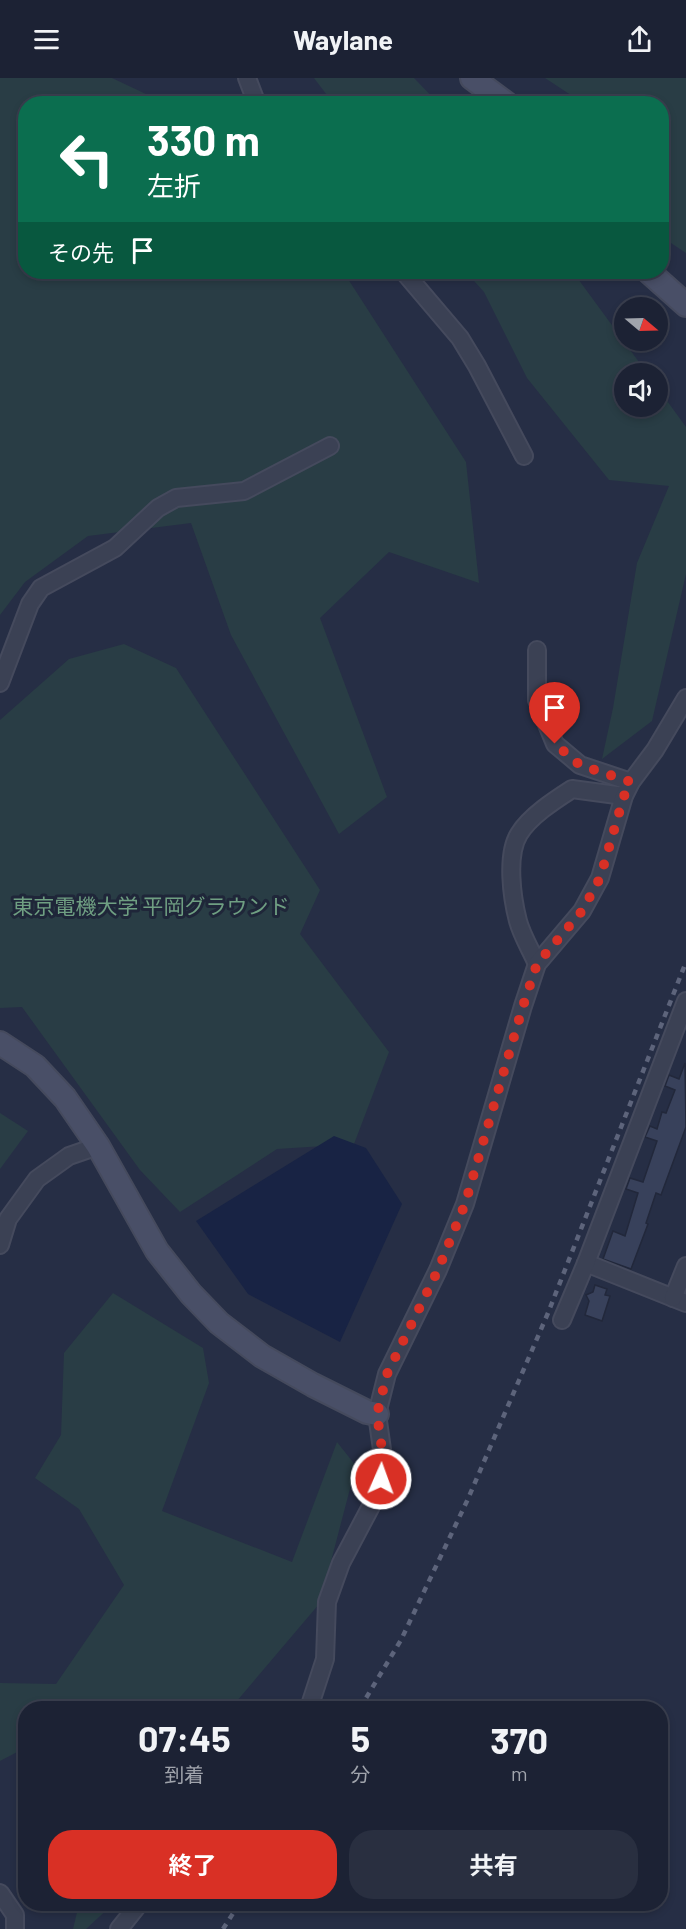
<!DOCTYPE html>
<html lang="ja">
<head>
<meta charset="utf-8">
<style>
	:root { --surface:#1c2234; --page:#292f40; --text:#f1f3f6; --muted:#a0a4ac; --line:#3a3f4f; --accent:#d93025 }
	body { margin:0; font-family:Barlow,"Noto Sans JP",sans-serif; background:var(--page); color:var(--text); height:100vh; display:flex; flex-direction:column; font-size:22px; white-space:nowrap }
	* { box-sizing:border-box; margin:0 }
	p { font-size:20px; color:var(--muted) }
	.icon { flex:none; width:33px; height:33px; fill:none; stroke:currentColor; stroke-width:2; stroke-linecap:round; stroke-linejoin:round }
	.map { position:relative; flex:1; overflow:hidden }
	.panel { position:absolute; left:18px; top:1623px; width:650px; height:210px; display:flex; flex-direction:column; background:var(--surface); border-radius:24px; box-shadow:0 3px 9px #0003,0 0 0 2px var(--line) }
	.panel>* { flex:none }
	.banner { position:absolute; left:18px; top:18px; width:651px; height:183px; border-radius:24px; box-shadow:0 3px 9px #0003,0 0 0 2px var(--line); background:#0b6e4f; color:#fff; overflow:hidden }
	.needle { width:39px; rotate:109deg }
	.buttons { position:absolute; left:614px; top:219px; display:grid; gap:12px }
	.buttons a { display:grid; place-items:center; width:54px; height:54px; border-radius:50%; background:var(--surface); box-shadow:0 3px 9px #0003,0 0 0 2px var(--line); font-size:30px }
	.pin { position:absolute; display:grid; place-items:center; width:51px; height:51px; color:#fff; margin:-62px -26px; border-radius:50% 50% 50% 0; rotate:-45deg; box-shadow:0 0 6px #0007 }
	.pin .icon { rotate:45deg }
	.me { position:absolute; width:66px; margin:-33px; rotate:2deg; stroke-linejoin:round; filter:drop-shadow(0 0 4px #0008) }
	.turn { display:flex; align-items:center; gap:21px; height:126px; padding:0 30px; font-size:27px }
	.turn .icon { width:78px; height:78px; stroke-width:2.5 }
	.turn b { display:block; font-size:42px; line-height:51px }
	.then { display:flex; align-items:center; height:57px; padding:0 30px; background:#0003; gap:12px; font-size:22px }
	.eta { display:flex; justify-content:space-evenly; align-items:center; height:102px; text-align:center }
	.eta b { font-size:36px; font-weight:700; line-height:42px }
	.action { display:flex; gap:12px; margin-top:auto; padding:12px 30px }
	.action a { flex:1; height:69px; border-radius:24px; background:var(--accent); color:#fff; font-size:24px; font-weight:700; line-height:69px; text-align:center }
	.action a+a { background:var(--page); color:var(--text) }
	header { display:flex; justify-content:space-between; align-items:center; height:78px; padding:0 30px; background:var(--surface); font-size:27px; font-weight:700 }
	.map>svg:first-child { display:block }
	.green { fill:#293d45 }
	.water { fill:#182344 }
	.building { fill:#38415b; stroke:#22283b; stroke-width:1.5 }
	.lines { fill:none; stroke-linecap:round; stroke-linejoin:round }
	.street-casing { stroke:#454a5d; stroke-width:20 }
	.secondary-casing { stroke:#454a5d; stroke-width:26 }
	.street { stroke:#3b4154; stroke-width:16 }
	.secondary { stroke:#494f67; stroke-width:22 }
	.rail { stroke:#5d647b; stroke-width:4.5; stroke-dasharray:6 6; stroke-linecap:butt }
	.route { stroke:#d93025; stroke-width:10; stroke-dasharray:0 18 }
	.labels { text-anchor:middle; stroke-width:6; stroke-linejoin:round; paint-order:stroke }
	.park-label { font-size:21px; fill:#6f9f82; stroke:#1f2639 }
</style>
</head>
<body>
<header><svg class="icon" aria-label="menu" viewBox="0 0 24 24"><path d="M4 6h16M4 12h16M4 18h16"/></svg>Waylane<svg class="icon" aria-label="share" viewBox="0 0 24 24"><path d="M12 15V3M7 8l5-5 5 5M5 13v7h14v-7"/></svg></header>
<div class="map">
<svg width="686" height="1851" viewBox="0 0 686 1851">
	<rect width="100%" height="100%" fill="#262e45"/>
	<!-- green -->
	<g class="green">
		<polygon points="0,0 112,0 165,25 26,26 26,194 341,194 348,201 466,384 479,505 389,474 320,540 387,719 339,756 231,557 191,445 88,458 25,504 0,537"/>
		<polygon points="314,0 414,0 438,25 333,25"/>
		<polygon points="545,0 686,0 686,175 662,159 662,26 583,25"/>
		<polygon points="466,194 573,194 647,295 624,296 624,328 657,328 657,309 686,349 686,496 652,643 602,681 613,630 637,485 669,408 609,402 527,300 484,214"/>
		<polygon points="124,566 176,590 320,812 300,856 389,974 354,1066 277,1071 180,1134 140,1092 22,929 0,930 0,642 69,581"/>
		<polygon points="0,1035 28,1053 0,1091"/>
		<polygon points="113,1215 203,1270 209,1305 162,1433 292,1484 337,1364 356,1388 320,1525 231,1630 26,1630 25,1670 0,1683 0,1605 56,1606 124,1507 79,1431 35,1400 61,1357 64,1275"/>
		<polygon points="79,1826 113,1826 86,1851 73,1851"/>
	</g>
	<!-- water -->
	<polygon class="water" points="334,1058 366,1070 402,1126 340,1264 248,1216 196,1143"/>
	<!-- building -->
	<g class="building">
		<polygon points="685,985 686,1049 661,1117 656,1115 646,1145 648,1146 631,1191 603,1181 613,1153 625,1158 638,1115 626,1111 630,1100 643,1104 657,1063 645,1059 650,1048 657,1051 662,1034 666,1035 675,1012 665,1008 669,997 679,1001"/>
		<polygon points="595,1207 607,1211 605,1217 610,1218 602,1243 585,1237 589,1223 586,1217 593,1214"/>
	</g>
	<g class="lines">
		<!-- street casing -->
		<g class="street-casing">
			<g id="street">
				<polyline points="247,0 257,26"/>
				<polyline points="404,194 460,260 477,288 524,378"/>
				<polyline points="537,572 537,622 555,666 580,687 631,704"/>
				<polyline points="0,605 30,526 41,510 115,470 158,430 176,420 244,413 330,368"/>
				<path d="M537,886C531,872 522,858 518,843C512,820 506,777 519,756C530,738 555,722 572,711L624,718"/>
				<polyline points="0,1167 8,1141 37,1101 69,1078 98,1068"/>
				<polyline points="586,1185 686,1225"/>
				<polyline points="673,1220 686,1188"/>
				<polyline points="562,1242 586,1185 686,923"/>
				<polyline points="309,1630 325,1581 327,1524 341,1485 378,1415 384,1386 377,1336 387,1296 438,1192 465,1126 523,928 537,886 582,833 600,800 624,718 631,704 655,672 686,620"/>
				<polyline points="0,1815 15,1837 15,1851"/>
				<polyline points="119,1851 139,1826"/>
			</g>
		</g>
		<!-- secondary casing -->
		<g class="secondary-casing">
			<g id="secondary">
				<polyline points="472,0 507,26"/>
				<polyline points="649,194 686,227"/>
				<polyline points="0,965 35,988 65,1020 98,1068 157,1173 191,1216 219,1245 262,1278 313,1307 367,1334 377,1336"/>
			</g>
		</g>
		<!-- street -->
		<use href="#street" class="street"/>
		<!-- secondary -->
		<use href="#secondary" class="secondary"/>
		<!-- rail -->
		<g class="rail">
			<polyline points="360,1630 401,1562 467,1423 548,1235 686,884"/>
			<polyline points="223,1851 239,1826"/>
		</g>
	</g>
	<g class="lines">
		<!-- route -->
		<polyline class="route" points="381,1401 384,1386 377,1336 387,1296 438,1192 465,1126 523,928 537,886 582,833 600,800 624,718 631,704 580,687 555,666"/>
	</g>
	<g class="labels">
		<!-- park labels -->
		<g class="park-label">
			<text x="151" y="836">東京電機大学 平岡グラウンド</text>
		</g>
	</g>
</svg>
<div class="buttons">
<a><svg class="needle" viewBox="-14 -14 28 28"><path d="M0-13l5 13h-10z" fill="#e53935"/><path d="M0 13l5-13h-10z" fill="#a0a4ac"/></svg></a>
<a><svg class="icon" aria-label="sound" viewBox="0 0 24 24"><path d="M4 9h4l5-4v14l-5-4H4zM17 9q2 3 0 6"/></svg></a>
</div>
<div class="pin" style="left:555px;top:666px;background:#d93025"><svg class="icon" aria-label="arrive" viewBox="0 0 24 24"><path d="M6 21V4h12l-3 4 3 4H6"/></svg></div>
<svg class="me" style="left:381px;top:1401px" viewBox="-20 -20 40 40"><circle r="17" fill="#d93025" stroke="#fff" stroke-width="3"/><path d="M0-11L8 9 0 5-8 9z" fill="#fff"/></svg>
<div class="banner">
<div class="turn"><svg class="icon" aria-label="left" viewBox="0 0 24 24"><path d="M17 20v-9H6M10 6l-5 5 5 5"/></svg><div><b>330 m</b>左折</div></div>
<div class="then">その先<svg class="icon" aria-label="arrive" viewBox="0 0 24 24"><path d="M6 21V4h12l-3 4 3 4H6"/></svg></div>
</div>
<section class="panel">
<div class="eta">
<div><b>07:45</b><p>到着</p></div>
<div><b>5</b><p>分</p></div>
<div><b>370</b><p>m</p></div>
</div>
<div class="action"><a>終了</a><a>共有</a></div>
</section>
</div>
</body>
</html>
